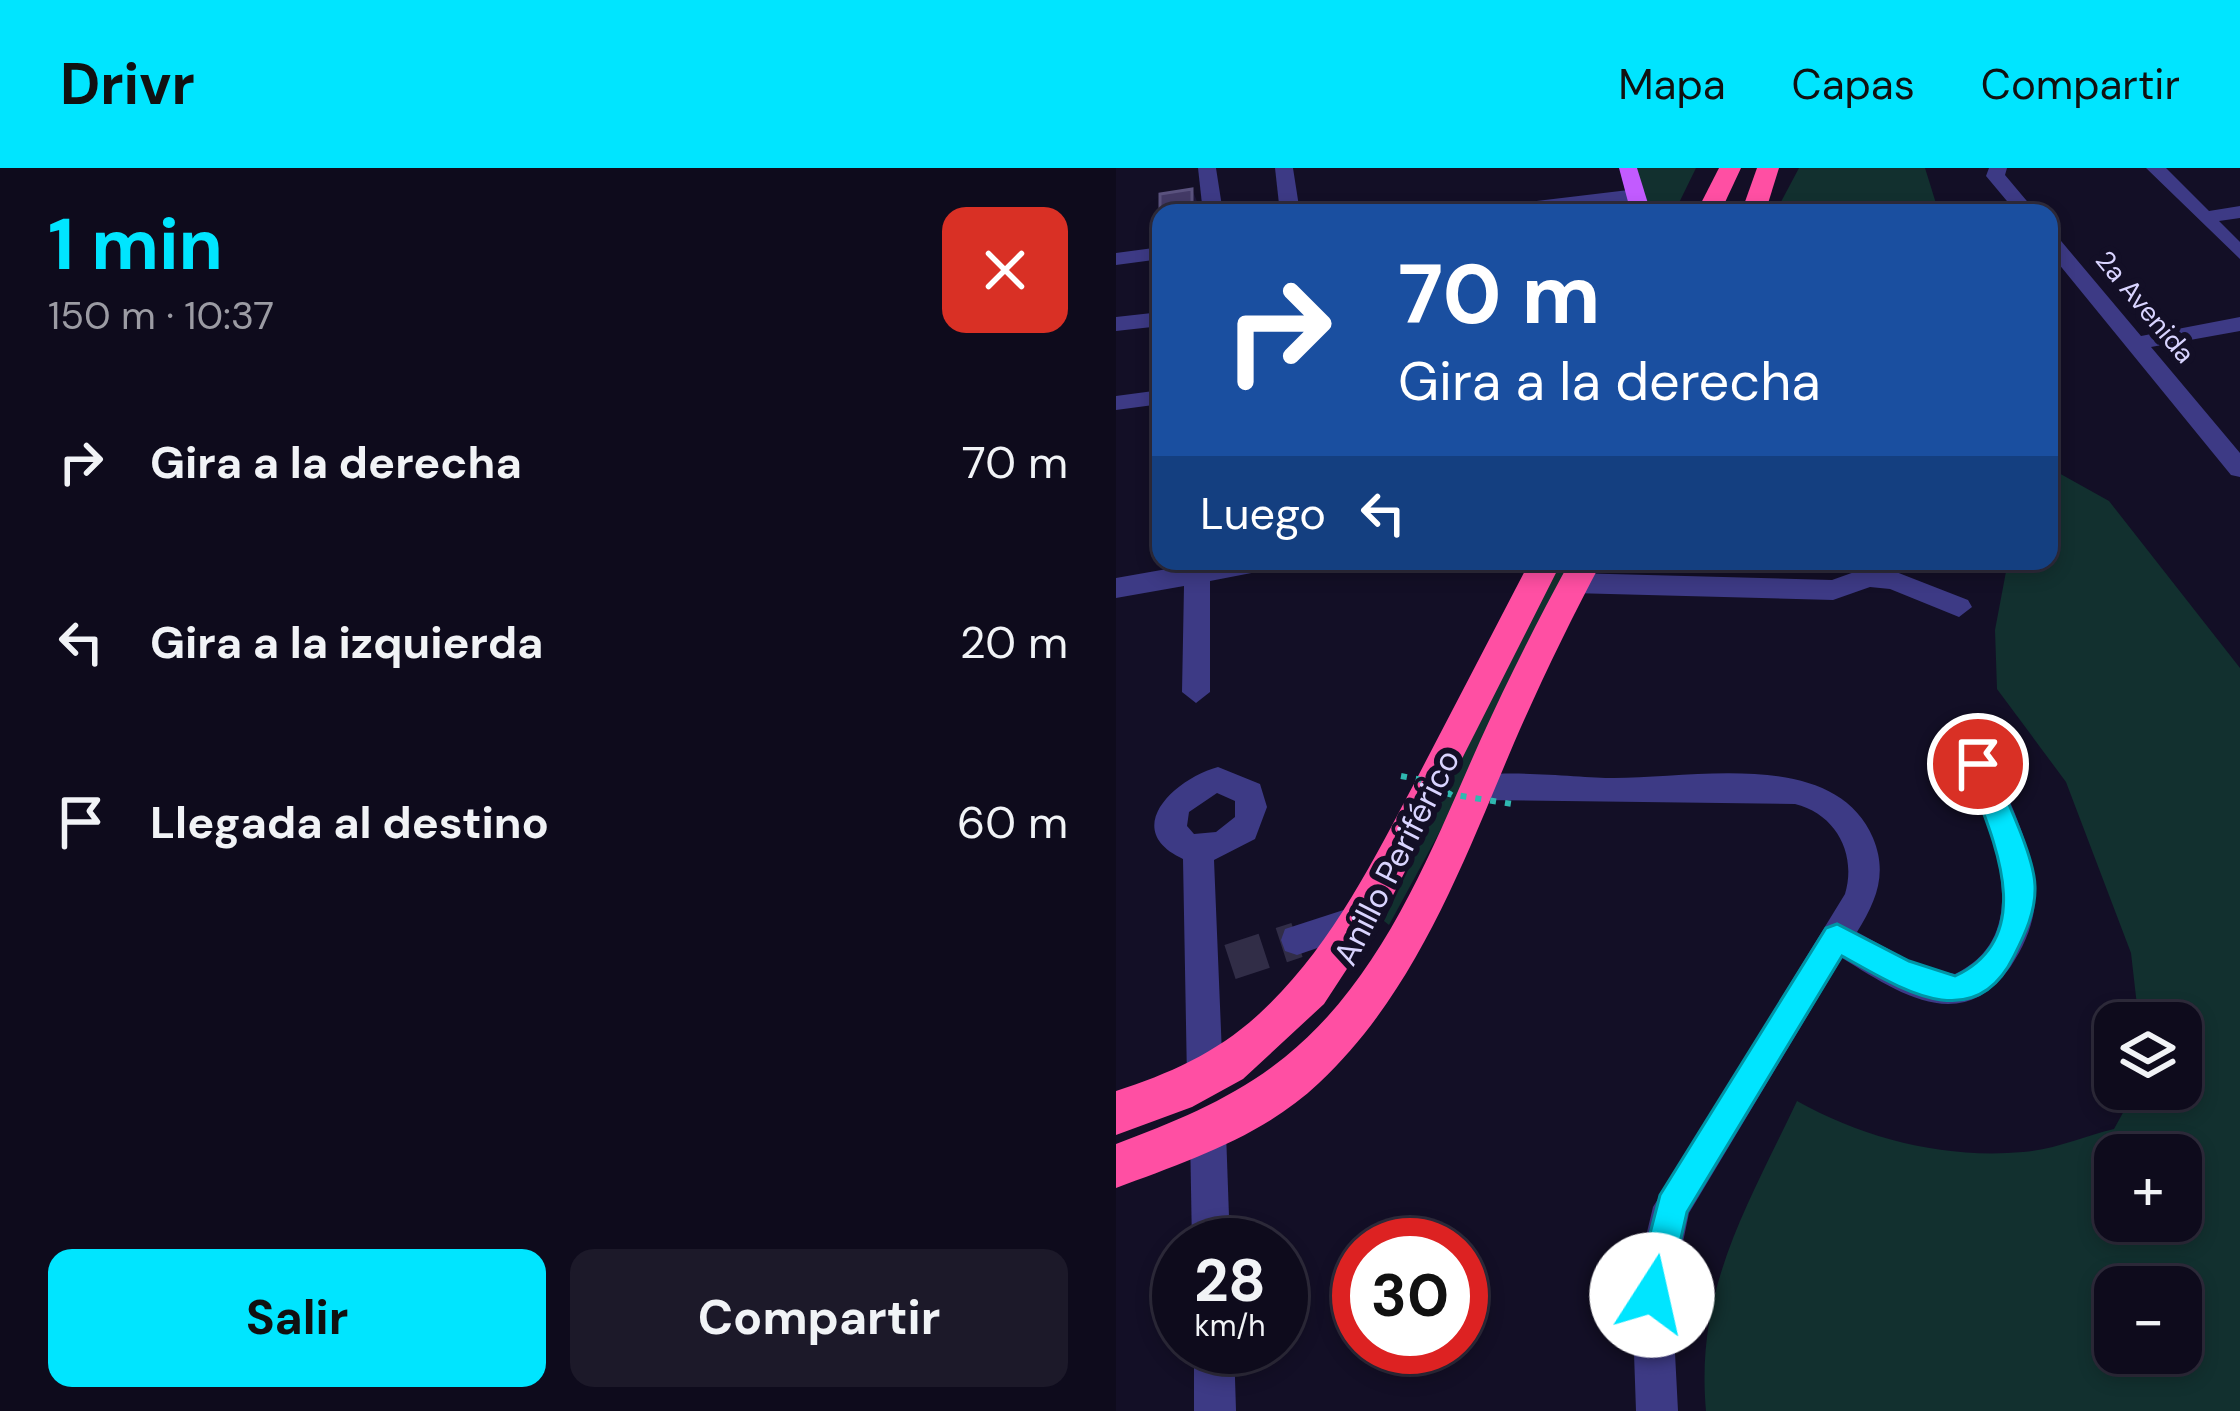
<!DOCTYPE html>
<html lang="es">
<head>
<meta charset="utf-8">
<style>
	:root { --surface:#0e0b1c; --page:#1c1929; --text:#f1f3f6; --muted:#9b9ba3; --line:#2e2b3b; --accent:#00e5ff }
	body { margin:0; font-family:"DM Sans",sans-serif; background:var(--page); color:var(--text); height:100vh; display:flex; flex-direction:column; font-size:45px; white-space:nowrap }
	* { box-sizing:border-box; margin:0 }
	p { font-size:39px; color:var(--muted) }
	.icon { flex:none; width:66px; height:66px; fill:none; stroke:currentColor; stroke-width:2; stroke-linecap:round; stroke-linejoin:round }
	.map { position:relative; flex:1; overflow:hidden }
	.side { display:flex; flex-direction:column; background:var(--surface); width:1116px }
	.side>* { flex:none }
	.top-card { position:absolute; left:36px; top:36px; width:906px; height:366px; border-radius:24px; box-shadow:0 6px 18px #0003,0 0 0 3px var(--line); background:#1a4fa0; color:#fff; overflow:hidden }
	.fabs { position:absolute; left:978px; top:834px; display:grid; gap:24px }
	.fabs a { display:grid; place-items:center; width:108px; height:108px; border-radius:24px; background:var(--surface); box-shadow:0 6px 18px #0003,0 0 0 3px var(--line); font-size:60px }
	.speed { position:absolute; left:36px; top:1050px; display:flex; gap:24px; font-size:60px; font-weight:700; text-align:center }
	.speed>* { display:grid; place-content:center; width:156px; height:156px; border-radius:50%; background:var(--surface); box-shadow:0 6px 18px #0003,0 0 0 3px var(--line); line-height:1 }
	.speed small { font-size:30px; font-weight:400 }
	.speed .limit { border:18px solid #d22; background:#fff; color:#111 }
	.pin { position:absolute; display:grid; place-items:center; width:102px; height:102px; color:#fff; margin:-51px; border:6px solid #fff; border-radius:50%; box-shadow:0 3px 12px #0007 }
	.me { position:absolute; width:132px; margin:-66px; rotate:10deg; stroke-linejoin:round; filter:drop-shadow(0 0 9px #0008) }
	.turn { display:flex; align-items:center; gap:42px; height:252px; padding:0 48px; font-size:54px }
	.turn .icon { width:156px; height:156px; stroke-width:2.5 }
	.turn b { display:block; font-size:84px; line-height:102px }
	.then { display:flex; align-items:center; height:114px; padding:0 48px; background:#0003; gap:24px; font-size:45px }
	.round { display:grid; place-items:center; flex:none; width:126px; height:126px; border-radius:24px; background:var(--page) }
	.overview { display:flex; align-items:center; justify-content:space-between; height:204px; padding:0 48px }
	h1 { font-size:72px; font-weight:700; line-height:90px; color:var(--accent) }
	.button { display:flex; gap:24px; margin-top:auto; padding:24px 48px }
	.button a { flex:1; height:138px; border-radius:24px; background:var(--accent); color:#111; font-size:48px; font-weight:700; line-height:138px; text-align:center }
	.button a+a { background:var(--page); color:var(--text) }
	ul { padding:0; list-style:none }
	li { display:flex; align-items:center; gap:36px; height:180px; padding:0 48px }
	li div { flex:1 }
	li b { display:block; font-size:45px }
	li em { font-style:normal }
	header { display:flex; align-items:center; gap:72px; box-sizing:border-box; height:168px; padding:0 60px; background:var(--accent); color:#111 }
	header strong { font-size:57px }
	nav { display:flex; gap:66px; margin-inline-start:auto; font-size:42px }
	main { display:flex; flex:1; min-height:0 }
	.map>svg:first-child { display:block }
	.green { fill:#12302f; fill-rule:evenodd }
	.lines { fill:none; stroke-linecap:round; stroke-linejoin:round }
	.minor-tunnel { stroke:#312d47; stroke-width:36; stroke-dasharray:36 18; stroke-linecap:butt }
	.minor { fill:#3d3a85; fill-rule:evenodd }
	.major { fill:#c25bff; fill-rule:evenodd }
	.highway { fill:#ff4fa3; fill-rule:evenodd }
	.path-bridge { stroke:#2fb8b0; stroke-width:6; stroke-dasharray:6 9; stroke-linecap:butt }
	.shaded-wall { fill:#1d163a }
	.building { fill:#433a66; stroke:#5a527e; stroke-width:3 }
	.route { fill:#00e5ff; stroke:#0095a6; stroke-width:3 }
	.labels { text-anchor:middle; stroke-width:12; stroke-linejoin:round; paint-order:stroke }
	.far-street-label { font-size:27px; fill:#d9d4ff; stroke:#130f26 }
	.street-label { font-size:33px; fill:#d9d4ff; stroke:#130f26 }
</style>
</head>
<body>
<header>
<strong>Drivr</strong>
<nav><a>Mapa</a><a>Capas</a><a>Compartir</a></nav>
</header>
<main>
<section class="side">
<div class="overview"><div><h1>1 min</h1><p>150 m · 10:37</p></div><a class="round" style="background:#d93025;color:#fff"><svg class="icon" aria-label="close" viewBox="0 0 24 24"><path d="M6 6l12 12M18 6L6 18"/></svg></a></div>
<ul>
<li><svg class="icon" aria-label="right" viewBox="0 0 24 24"><path d="M7 20v-9h11M14 6l5 5-5 5"/></svg><div><b>Gira a la derecha</b></div><em>70 m</em></li>
<li><svg class="icon" aria-label="left" viewBox="0 0 24 24"><path d="M17 20v-9H6M10 6l-5 5 5 5"/></svg><div><b>Gira a la izquierda</b></div><em>20 m</em></li>
<li><svg class="icon" aria-label="arrive" viewBox="0 0 24 24"><path d="M6 21V4h12l-3 4 3 4H6"/></svg><div><b>Llegada al destino</b></div><em>60 m</em></li>
</ul>
<div class="button"><a>Salir</a><a>Compartir</a></div>
</section>
<div class="map">
<svg width="1124" height="1243" viewBox="0 0 1124 1243">
	<rect width="100%" height="100%" fill="#130f26"/>
	<!-- green -->
	<g class="green">
		<polygon points="519,0 580,0 558,45 530,45"/>
		<polygon points="683,0 809,0 823,45 659,45"/>
		<path d="M933,290L941,304L993,333L1124,500V1243H590C579,1121 631,1039 681,933C749,971 828,991 907,984C937,982 969,968 998,961L1020,921H1065V855H1023L1015,785L950,614L881,521L879,462L892,393H933ZM1065,987V1053H999V987ZM1065,1119V1185H999V1119Z"/>
		<polygon points="438,393 457,393 355,606 273,757 268,753"/>
	</g>
	<g class="lines">
		<!-- minor-tunnel -->
		<polyline class="minor-tunnel" points="114,794 181,772"/>
		<!-- minor -->
		<g class="minor">
			<polygon points="82,0 100,0 107,45 87,45"/>
			<polygon points="159,0 177,0 184,45 164,45"/>
			<polygon points="873,0 891,0 889,7 921,45 901,45 870,8"/>
			<polygon points="1030,0 1050,0 1093,43 1124,38 1124,50 1103,53 1124,74 1124,91"/>
			<polygon points="521,21 528,23 528,31 419,45 360,45 370,39"/>
			<polygon points="933,65 940,67 1025,168 1124,149 1124,163 1035,179 1124,285 1124,309 1115,307 933,84"/>
			<polygon points="45,79 45,91 0,97 0,85"/>
			<polygon points="45,144 45,158 0,163 0,149"/>
			<polygon points="45,222 45,236 0,242 0,228"/>
			<polygon points="68,393 164,393 151,402 94,413 94,524 80,535 66,524 68,418 0,430 0,410 68,398"/>
			<polygon points="752,393 781,393 775,402 852,432 856,439 843,449 774,421 754,419 717,432 456,425 443,415 456,405 716,412 744,402"/>
			<path d="M863,584L873,587L878,596C894,635 915,676 919,719C921,748 911,774 895,798C846,869 783,825 726,790L573,1045L556,1127L562,1243H520L516,1127L537,1039L729,726C741,686 720,646 679,636L363,632L352,628L348,619L352,610C382,600 463,610 498,610C577,610 719,580 757,670C772,706 760,733 741,764L807,800L839,806C924,765 873,658 848,596L853,587Z"/>
			<path d="M102,599L144,616L151,639L139,671L98,692L107,911L101,923L89,929L77,923L71,911L67,691C4,662 58,611 102,599ZM101,625L119,633V649L100,664L78,666L71,658L73,644Z"/>
			<polygon points="246,736 257,741 262,751 257,761 181,787 169,783 165,772 169,761"/>
			<polygon points="92,946 105,951 110,964 114,1077 76,1077 74,964 79,951"/>
			<polygon points="78,1179 118,1179 120,1243 78,1243"/>
		</g>
		<!-- major -->
		<polygon class="major" points="503,0 521,0 535,45 515,45"/>
		<!-- highway -->
		<g class="highway">
			<polygon points="603,0 625,0 604,45 580,45"/>
			<polygon points="641,0 663,0 649,45 625,45"/>
			<path d="M414,393H446L270,741L208,836L127,911L76,939L0,967V923C53,906 102,884 143,846C213,782 256,695 300,612C338,539 376,466 414,393Z"/>
			<path d="M454,393H486C454,453 425,513 398,575C347,695 300,824 203,915C146,969 71,993 0,1020V976C61,953 118,930 169,889C267,810 315,683 364,573C392,511 422,452 454,393Z"/>
		</g>
		<!-- path-bridge -->
		<polyline class="path-bridge" points="285,608 338,618 333,626 396,636"/>
	</g>
	<!-- shaded-wall -->
	<polygon class="shaded-wall" points="76,21 84,41 84,45 76,45"/>
	<!-- building -->
	<polygon class="building" points="76,21 76,45 45,45 44,51 44,26"/>
	<!-- route -->
	<path class="route" d="M862,585L876,596C888,628 918,686 919,718C920,743 909,766 898,788C858,870 784,820 726,788L571,1044L549,1139L536,1145L523,1139L518,1127L544,1027L710,760L721,756L793,793L839,808C928,766 872,661 849,596Z"/>
	<g class="labels">
		<!-- far-street labels -->
		<g class="far-street-label">
			<text transform="translate(1029 139) rotate(50)" y="9">2a Avenida</text>
		</g>
		<!-- street labels -->
		<g class="street-label">
			<text transform="translate(280 689) rotate(-63)" y="12">Anillo Periférico</text>
		</g>
	</g>
</svg>
<div class="fabs">
<a><svg class="icon" aria-label="layers" viewBox="0 0 24 24"><path d="M12 4l9 5-9 5-9-5zM3 14l9 5 9-5"/></svg></a>
<a>+</a>
<a>−</a>
</div>
<div class="speed"><div>28<small>km/h</small></div><div class="limit">30</div></div>
<div class="pin" style="left:862px;top:596px;background:#d93025"><svg class="icon" aria-label="arrive" viewBox="0 0 24 24"><path d="M6 21V4h12l-3 4 3 4H6"/></svg></div>
<svg class="me" style="left:536px;top:1127px" viewBox="-20 -20 40 40"><circle r="19" fill="#fff"/><path d="M0-13L10 11 0 6-10 11z" fill="#00e5ff"/></svg>
<div class="top-card">
<div class="turn"><svg class="icon" aria-label="right" viewBox="0 0 24 24"><path d="M7 20v-9h11M14 6l5 5-5 5"/></svg><div><b>70 m</b>Gira a la derecha</div></div>
<div class="then">Luego<svg class="icon" aria-label="left" viewBox="0 0 24 24"><path d="M17 20v-9H6M10 6l-5 5 5 5"/></svg></div>
</div>
</div>
</main>
</body>
</html>
